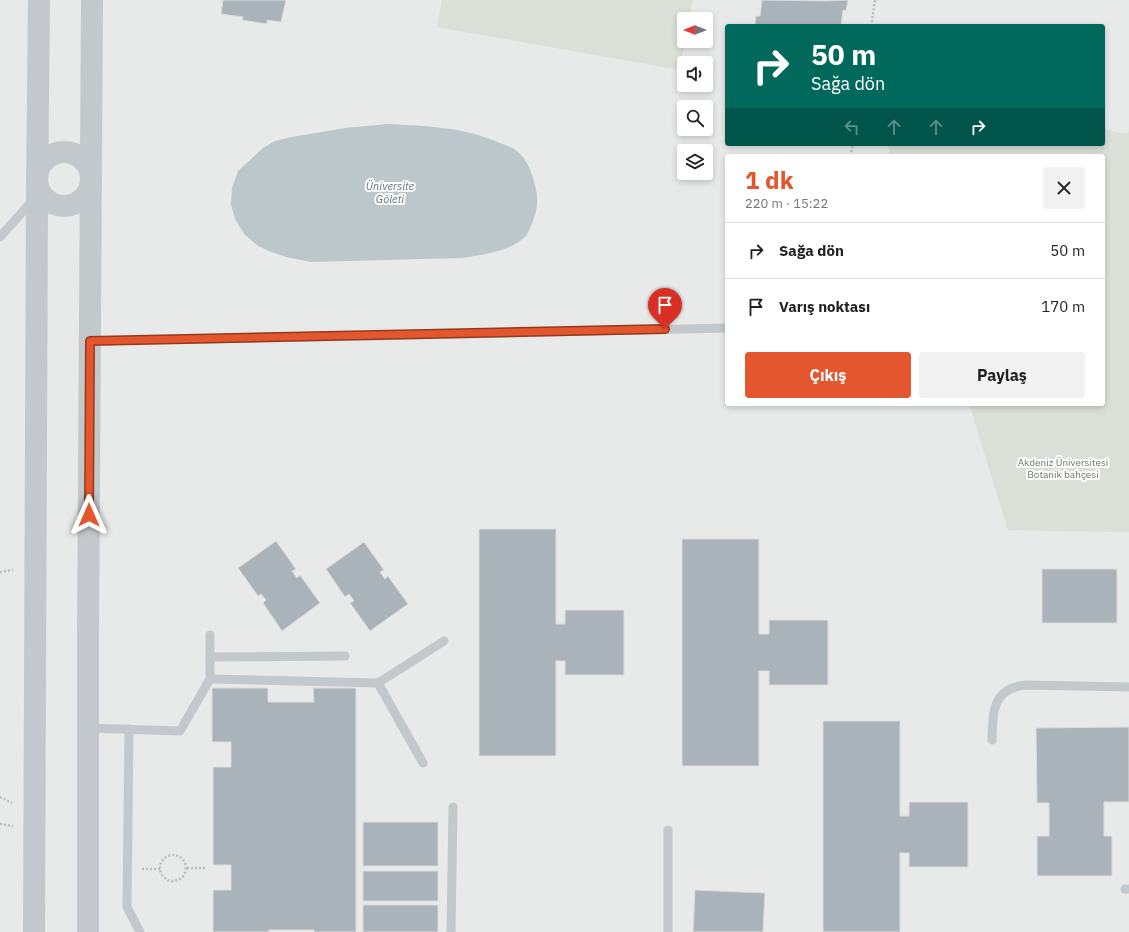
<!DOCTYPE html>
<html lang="tr">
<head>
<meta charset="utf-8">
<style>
	:root { --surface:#fff; --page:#f2f2f2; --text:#202124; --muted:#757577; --line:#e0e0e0; --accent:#e4572e }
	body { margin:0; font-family:"IBM Plex Sans",sans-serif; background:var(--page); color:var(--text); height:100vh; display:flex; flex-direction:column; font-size:15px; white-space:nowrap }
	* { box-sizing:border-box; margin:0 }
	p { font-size:13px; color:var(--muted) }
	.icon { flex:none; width:22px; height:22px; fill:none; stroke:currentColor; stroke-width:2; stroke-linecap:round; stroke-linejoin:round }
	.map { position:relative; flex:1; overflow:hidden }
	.drawer { position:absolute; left:725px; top:154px; width:380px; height:252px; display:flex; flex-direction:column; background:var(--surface); border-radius:4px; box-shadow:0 2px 6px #0003 }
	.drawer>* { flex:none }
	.guide { position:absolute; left:725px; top:24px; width:380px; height:122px; border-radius:4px; box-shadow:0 2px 6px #0003; background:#00695c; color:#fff; overflow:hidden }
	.needle { width:26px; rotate:270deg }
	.fabs { position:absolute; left:677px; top:12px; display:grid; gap:8px }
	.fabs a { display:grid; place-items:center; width:36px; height:36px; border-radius:4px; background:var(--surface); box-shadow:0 2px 6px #0003; font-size:20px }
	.pin { position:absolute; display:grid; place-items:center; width:34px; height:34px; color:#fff; margin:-41px -17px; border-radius:50% 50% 50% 0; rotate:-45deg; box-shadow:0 0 4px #0007 }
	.pin .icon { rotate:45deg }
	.me { position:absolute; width:44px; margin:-22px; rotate:0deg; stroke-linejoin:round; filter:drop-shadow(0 0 3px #0008) }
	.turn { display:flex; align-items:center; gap:14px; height:84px; padding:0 20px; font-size:18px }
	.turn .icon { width:52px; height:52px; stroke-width:2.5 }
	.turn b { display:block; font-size:28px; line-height:34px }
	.lanes { display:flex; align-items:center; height:38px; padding:0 20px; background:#0003; justify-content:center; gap:20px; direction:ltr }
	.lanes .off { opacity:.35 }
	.round { display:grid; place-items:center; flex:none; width:42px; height:42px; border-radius:4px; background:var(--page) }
	.overview { display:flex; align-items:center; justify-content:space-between; height:68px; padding:0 20px }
	h1 { font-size:24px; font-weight:700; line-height:30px; color:var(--accent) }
	.button { display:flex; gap:8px; margin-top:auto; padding:8px 20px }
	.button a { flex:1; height:46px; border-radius:4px; background:var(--accent); color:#fff; font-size:16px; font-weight:700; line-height:46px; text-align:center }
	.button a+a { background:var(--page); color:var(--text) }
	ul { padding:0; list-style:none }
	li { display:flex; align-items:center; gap:12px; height:56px; padding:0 20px; border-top:1px solid var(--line) }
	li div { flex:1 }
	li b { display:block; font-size:15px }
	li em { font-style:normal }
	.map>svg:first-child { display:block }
	.built { fill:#e8e9e9; fill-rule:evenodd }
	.green { fill:#dadfd7 }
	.water { fill:#bbc7cb }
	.building { fill:#aab3b9; stroke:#dcdcda }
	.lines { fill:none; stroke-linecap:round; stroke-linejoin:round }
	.path { stroke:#bbbfc2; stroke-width:2.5; stroke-dasharray:2 2; stroke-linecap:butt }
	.service { stroke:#c3c8cc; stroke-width:9 }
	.tertiary { stroke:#c3c8cc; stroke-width:22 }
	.route-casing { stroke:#94391e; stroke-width:10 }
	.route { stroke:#e4572e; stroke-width:7 }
	.labels { text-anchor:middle; stroke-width:4; stroke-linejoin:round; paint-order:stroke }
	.park-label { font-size:10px; fill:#687a64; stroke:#fff }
	.water-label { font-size:11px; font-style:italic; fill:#60757c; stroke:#fff }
</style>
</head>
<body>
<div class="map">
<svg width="1129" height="932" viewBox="0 0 1129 932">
	<rect width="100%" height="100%" fill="#fafaf8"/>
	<!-- built -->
	<path class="built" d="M0,0H1129V932H0ZM684,19H706V41H684ZM727,26H1103V144H727ZM684,63H706V85H684ZM684,107H706V129H684ZM684,151H706V173H684ZM727,156H1103V404H727Z"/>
	<!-- green -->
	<g class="green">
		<polygon points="442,0 693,0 689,19 684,19 684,41 685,41 680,70 437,27"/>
		<polygon points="1103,129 1126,134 1129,131 1129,532 1008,530 969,404 1103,404 1103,156 891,156 887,144 1103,144"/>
	</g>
	<!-- water -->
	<path class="water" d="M387,124C427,126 464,127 500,143C505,145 512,147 517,151C527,159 532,173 535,185C538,196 538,207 534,218C532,224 529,232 525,237C511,251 481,255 462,258L311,262L286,257L269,251L258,246L245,235L235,219L231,205L232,188L238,171L263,148L275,141L292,137L345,128Z"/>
	<!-- building -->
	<g class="building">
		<polygon points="223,0 286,0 281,22 267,20 267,24 242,20 243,17 221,14"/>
		<polygon points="762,0 826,1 848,0 846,11 843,10 841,26 755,26 756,16 760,16"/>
		<polygon points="479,529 556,529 556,624 565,624 565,610 624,610 624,675 565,675 565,661 556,661 556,756 479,756"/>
		<polygon points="682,539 759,539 759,634 769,634 769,620 828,620 828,685 769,685 769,671 759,671 759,766 682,766"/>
		<polygon points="276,541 296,569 292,571 297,578 300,575 320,603 282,631 263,603 266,600 261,594 258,596 238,568"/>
		<polygon points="364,542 384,570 380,572 385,579 388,576 408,604 370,631 350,603 354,601 349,594 345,597 326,569"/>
		<rect x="1042" y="569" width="75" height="54"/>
		<polygon points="212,688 268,688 268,702 314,702 313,688 356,688 356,932 314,932 314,930 269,930 269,932 213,932 213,890 231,890 231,865 213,865 213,767 231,767 231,742 212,742"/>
		<polygon points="823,721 900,721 900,816 909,816 909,802 968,802 968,867 909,867 909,853 900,853 900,932 823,932"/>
		<polygon points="1129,727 1129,802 1104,802 1104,836 1112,836 1112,876 1037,876 1037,836 1049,836 1049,803 1037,803 1036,728"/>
		<rect x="363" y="822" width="75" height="44"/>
		<rect x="363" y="871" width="75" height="30"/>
		<polygon points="695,890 765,893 763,932 693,932"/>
		<rect x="363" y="905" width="75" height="27"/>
	</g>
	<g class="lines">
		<!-- path -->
		<g class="path">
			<polyline points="871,26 875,0"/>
			<polyline points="852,156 851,154 853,144"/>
			<polyline points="0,572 13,570"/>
			<polyline points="0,797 12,803"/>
			<polyline points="0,824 13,826"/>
			<circle cx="173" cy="868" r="13"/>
			<polyline points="187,868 206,868"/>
			<polyline points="142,869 160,869"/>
		</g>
		<!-- service -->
		<g class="service">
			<polyline points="0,237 34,199"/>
			<polyline points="90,341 374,336 727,328"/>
			<polyline points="210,657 345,656"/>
			<polyline points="210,679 378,683 444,641"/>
			<polyline points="378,683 423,763"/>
			<polyline points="88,728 180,731 210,679 210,635"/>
			<polyline points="129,729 127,907 140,932"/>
			<path d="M992,740C993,712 992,688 1026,685L1129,687"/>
			<polyline points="1125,889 1129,889"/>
			<polyline points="451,932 453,807"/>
			<polyline points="668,932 668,830"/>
		</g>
		<!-- tertiary -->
		<g class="tertiary">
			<circle cx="64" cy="179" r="27"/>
			<polyline points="34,932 37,195 39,0"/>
			<polyline points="88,932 88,641 92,0"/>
		</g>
	</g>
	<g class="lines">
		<!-- route casing -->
		<g class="route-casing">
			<polyline id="route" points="89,515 90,341 665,329"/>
		</g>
		<!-- route -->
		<use href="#route" class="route"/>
	</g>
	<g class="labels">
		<!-- park labels -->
		<g class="park-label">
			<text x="1063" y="466">Akdeniz Üniversitesi<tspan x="1063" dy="12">Botanik bahçesi</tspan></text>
		</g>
		<!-- water labels -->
		<g class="water-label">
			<text x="390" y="190">Üniversite<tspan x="390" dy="13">Göleti</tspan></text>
		</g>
	</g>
</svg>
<div class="fabs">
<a><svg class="needle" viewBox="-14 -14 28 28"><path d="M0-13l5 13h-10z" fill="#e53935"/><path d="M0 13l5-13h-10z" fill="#757577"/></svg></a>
<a><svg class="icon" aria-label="sound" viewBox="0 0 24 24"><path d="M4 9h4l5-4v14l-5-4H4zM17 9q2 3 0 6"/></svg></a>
<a><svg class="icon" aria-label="search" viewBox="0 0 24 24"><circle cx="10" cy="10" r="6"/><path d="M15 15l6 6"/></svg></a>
<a><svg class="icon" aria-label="layers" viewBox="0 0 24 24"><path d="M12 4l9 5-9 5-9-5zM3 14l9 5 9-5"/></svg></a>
</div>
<div class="pin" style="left:665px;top:329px;background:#d93025"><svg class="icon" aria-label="arrive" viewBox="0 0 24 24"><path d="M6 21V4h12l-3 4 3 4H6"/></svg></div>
<svg class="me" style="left:89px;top:515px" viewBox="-20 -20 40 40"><path d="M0-17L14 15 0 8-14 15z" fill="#e4572e" stroke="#fff" stroke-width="4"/></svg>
<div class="guide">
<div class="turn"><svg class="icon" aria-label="right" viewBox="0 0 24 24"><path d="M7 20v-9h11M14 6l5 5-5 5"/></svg><div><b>50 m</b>Sağa dön</div></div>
<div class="lanes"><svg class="icon off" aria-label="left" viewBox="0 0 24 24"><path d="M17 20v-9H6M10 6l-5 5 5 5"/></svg><svg class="icon off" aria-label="ahead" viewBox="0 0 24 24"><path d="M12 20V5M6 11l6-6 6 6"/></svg><svg class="icon off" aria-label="ahead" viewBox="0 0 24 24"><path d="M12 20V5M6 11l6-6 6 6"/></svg><svg class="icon" aria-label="right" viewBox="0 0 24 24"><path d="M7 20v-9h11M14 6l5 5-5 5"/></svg></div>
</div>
<section class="drawer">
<div class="overview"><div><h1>1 dk</h1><p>220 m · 15:22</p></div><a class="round"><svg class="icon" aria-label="close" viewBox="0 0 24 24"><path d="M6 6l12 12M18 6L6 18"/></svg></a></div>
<ul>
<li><svg class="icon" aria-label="right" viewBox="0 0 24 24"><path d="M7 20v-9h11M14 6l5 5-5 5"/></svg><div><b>Sağa dön</b></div><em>50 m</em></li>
<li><svg class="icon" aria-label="arrive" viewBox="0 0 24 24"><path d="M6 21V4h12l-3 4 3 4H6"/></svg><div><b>Varış noktası</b></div><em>170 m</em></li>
</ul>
<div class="button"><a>Çıkış</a><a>Paylaş</a></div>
</section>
</div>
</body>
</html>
